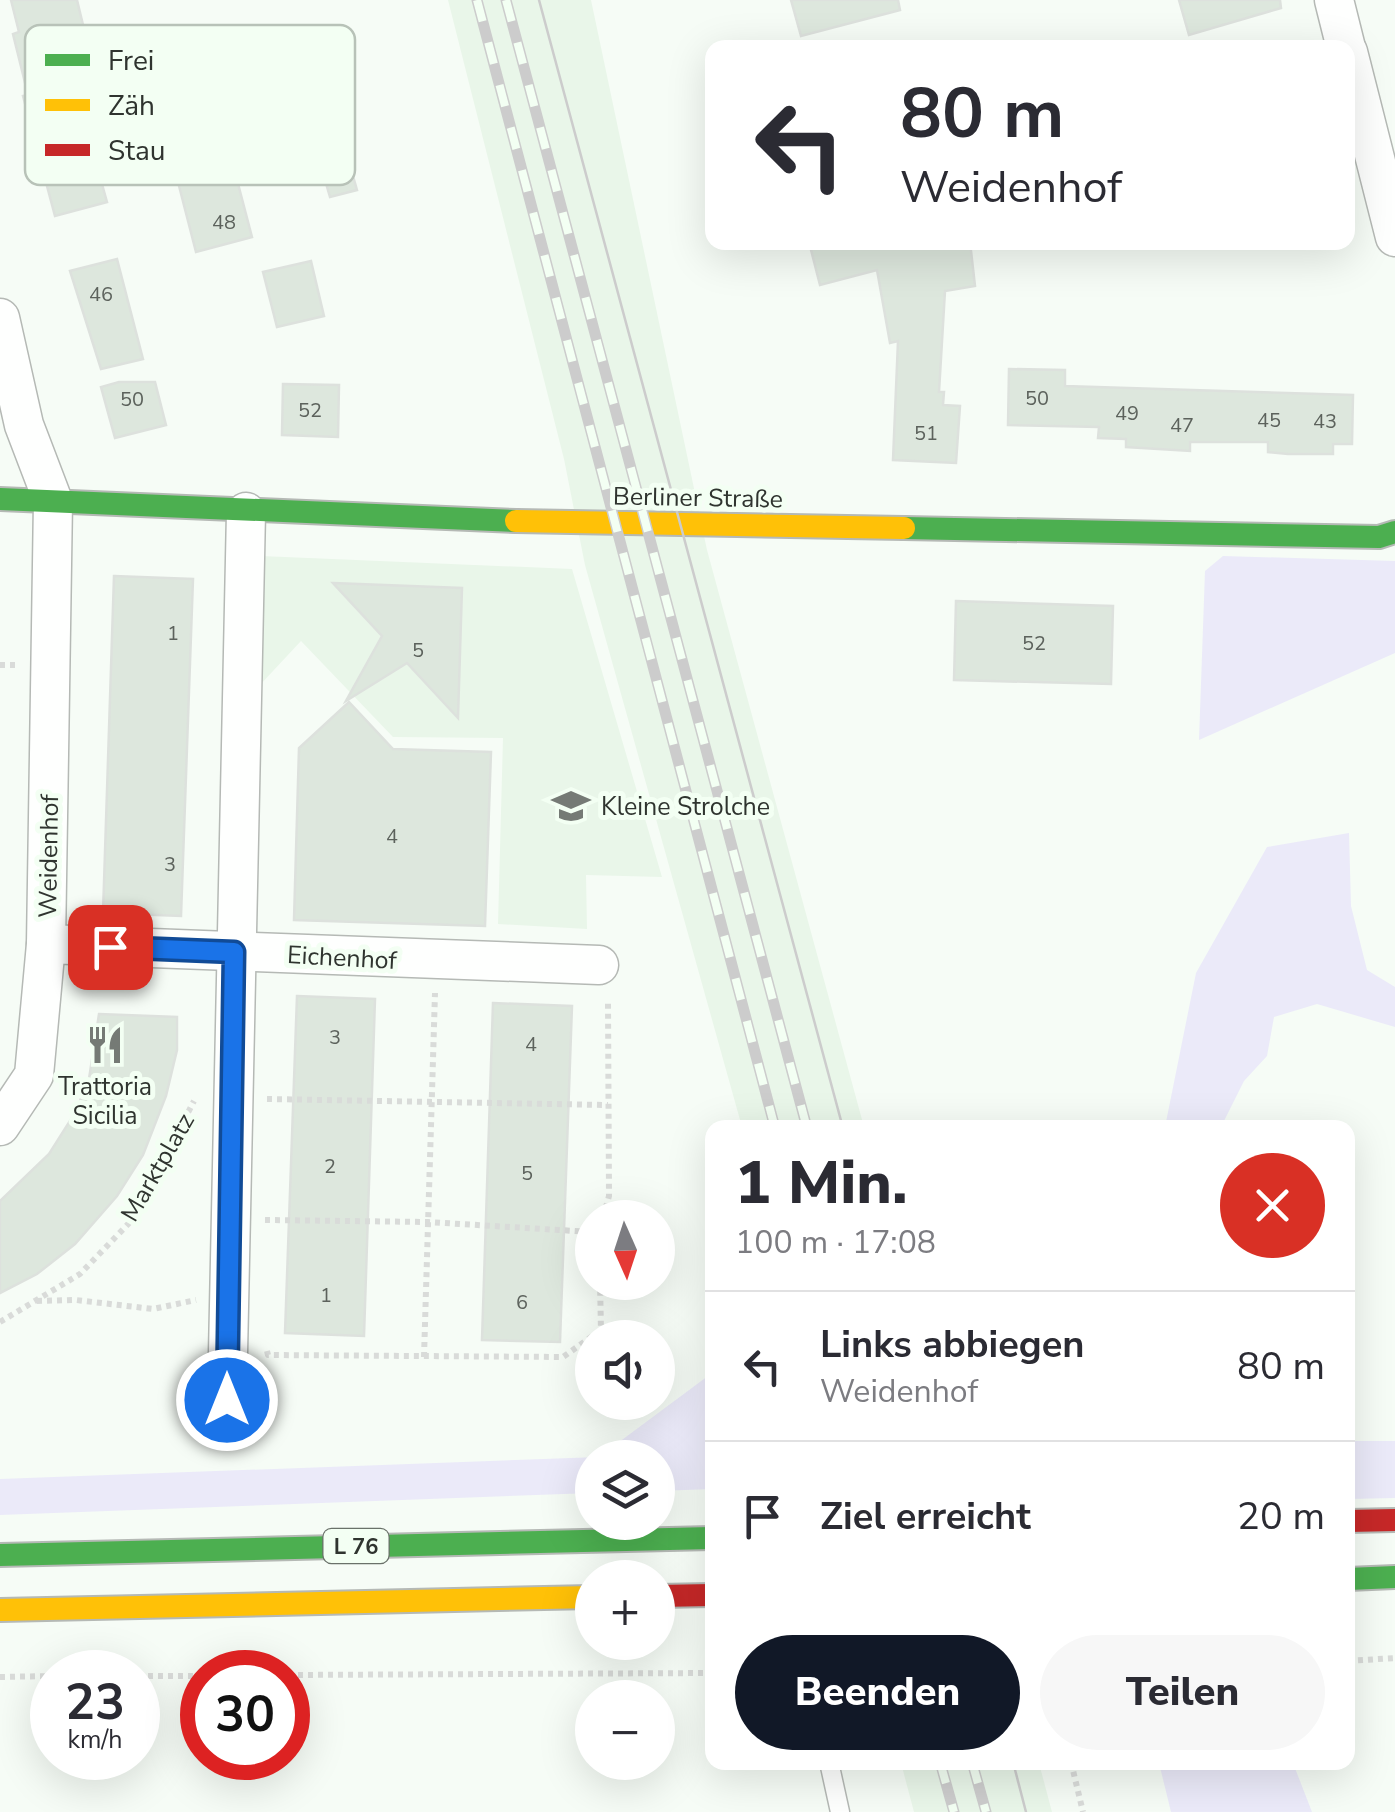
<!DOCTYPE html>
<html lang="de">
<head>
<meta charset="utf-8">
<style>
	:root { --surface:#fff; --page:#f7f7f7; --text:#2b2b33; --muted:#7c7c81; --line:#e1e1e2; --accent:#111827 }
	body { margin:0; font-family:"Nunito Sans",sans-serif; background:var(--page); color:var(--text); height:100vh; display:flex; flex-direction:column; font-size:38px; white-space:nowrap }
	* { box-sizing:border-box; margin:0 }
	p { font-size:32px; color:var(--muted) }
	.icon { flex:none; width:55px; height:55px; fill:none; stroke:currentColor; stroke-width:2; stroke-linecap:round; stroke-linejoin:round }
	.map { position:relative; flex:1; overflow:hidden }
	.side { position:absolute; left:705px; top:1120px; width:650px; height:650px; display:flex; flex-direction:column; background:var(--surface); border-radius:20px; box-shadow:0 10px 40px #0002 }
	.side>* { flex:none }
	.guide { position:absolute; left:705px; top:40px; width:650px; height:210px; border-radius:20px; box-shadow:0 10px 40px #0002; background:#fff; color:var(--text); overflow:hidden }
	.needle { width:65px; rotate:177deg }
	.fabs { position:absolute; left:575px; top:1200px; display:grid; gap:20px }
	.fabs a { display:grid; place-items:center; width:100px; height:100px; border-radius:50%; background:var(--surface); box-shadow:0 10px 40px #0002; font-size:50px }
	.speed { position:absolute; left:30px; top:1650px; display:flex; gap:20px; font-size:50px; font-weight:700; text-align:center }
	.speed>* { display:grid; place-content:center; width:130px; height:130px; border-radius:50%; background:var(--surface); box-shadow:0 10px 40px #0002; line-height:1 }
	.speed small { font-size:25px; font-weight:400 }
	.speed .limit { border:15px solid #d22; background:#fff; color:#111 }
	.pin { position:absolute; display:grid; place-items:center; width:85px; height:85px; color:#fff; margin:-42px; border-radius:20px; box-shadow:0 5px 15px #0006 }
	.me { position:absolute; width:110px; margin:-55px; rotate:0deg; stroke-linejoin:round; filter:drop-shadow(0 0 8px #0008) }
	.turn { display:flex; align-items:center; gap:35px; height:210px; padding:0 30px; font-size:45px }
	.turn .icon { width:130px; height:130px; stroke-width:2.5 }
	.turn b { display:block; font-size:70px; line-height:85px }
	.round { display:grid; place-items:center; flex:none; width:105px; height:105px; border-radius:52px; background:var(--page) }
	.overview { display:flex; align-items:center; justify-content:space-between; height:170px; padding:0 30px }
	h1 { font-size:60px; font-weight:800; line-height:75px }
	.action { display:flex; gap:20px; margin-top:auto; padding:20px 30px }
	.action a { flex:1; height:115px; border-radius:60px; background:var(--accent); color:#fff; font-size:40px; font-weight:800; line-height:115px; text-align:center }
	.action a+a { background:var(--page); color:var(--text) }
	ul { padding:0; list-style:none }
	li { display:flex; align-items:center; gap:30px; height:150px; padding:0 30px; border-top:2px solid var(--line) }
	li div { flex:1 }
	li b { display:block; font-size:38px }
	li em { font-style:normal }
	.map>svg:first-child { display:block }
	.built { fill:#e9f6e9 }
	.green { fill:#ebeaf9 }
	.building { fill:#dde7dd; stroke:#dde1dd; stroke-width:2.5 }
	.lines { fill:none; stroke-linecap:round; stroke-linejoin:round }
	.lane-casing { stroke:#b5b9b5; stroke-width:21 }
	.street-casing { stroke:#b5b9b5; stroke-width:41 }
	.fast-casing { stroke:#b5b9b5; stroke-width:26 }
	.slow-casing { stroke:#b5b9b5; stroke-width:26 }
	.jam-casing { stroke:#b5b9b5; stroke-width:26 }
	.path { stroke:#d9dbd9; stroke-width:6; stroke-dasharray:5 5; stroke-linecap:butt }
	.lane { stroke:#fefffe; stroke-width:18 }
	.street { stroke:#fefffe; stroke-width:38 }
	.fast { stroke:#4caf50; stroke-width:22 }
	.slow { stroke:#ffc107; stroke-width:22 }
	.jam { stroke:#c62828; stroke-width:22 }
	.tram { stroke:#ccc; stroke-width:2.5 }
	.rail-casing { stroke:#ccc; stroke-width:11 }
	.rail { stroke:#f3fff3; stroke-width:8; stroke-dasharray:22; stroke-linecap:butt }
	.route-casing { stroke:#114b97; stroke-width:25 }
	.route { stroke:#1a73e8; stroke-width:18 }
	.labels { text-anchor:middle; stroke-width:10; stroke-linejoin:round; paint-order:stroke }
	.number-label { font-size:20px; fill:#5c625c }
	.shield { fill:#f3fff3; stroke:#6a716a; stroke-width:2.5 }
	.shield-label { font-size:22px; font-weight:bold; fill:#2f342f }
	.street-label { font-size:25px; fill:#2f342f; stroke:#f3fff3 }
	.poi-label { font-size:25px; fill:#2f342f; stroke:#f3fff3; text-anchor:start }
	.key { fill:#f3fff3; stroke:#b8c2b8; stroke-width:2.5 }
	.key-label { font-size:28px; fill:#2f342f }
</style>
</head>
<body>
<div class="map">
<svg width="1395" height="1812" viewBox="0 0 1395 1812">
	<rect width="100%" height="100%" fill="#f6fcf6"/>
	<!-- built -->
	<g class="built">
		<polygon points="448,0 591,0 707,550 864,1127 742,1127 585,565 564,459"/>
		<polygon points="261,556 572,569 662,877 586,875 587,929 498,924 503,738 393,737 301,641 259,686"/>
		<polygon points="901,1763 1039,1763 1052,1812 914,1812"/>
	</g>
	<!-- green -->
	<g class="green">
		<polygon points="1223,556 1395,561 1395,653 1199,740 1205,571"/>
		<polygon points="1349,833 1351,906 1367,970 1395,987 1395,1027 1317,1004 1274,1017 1267,1056 1244,1081 1221,1127 1165,1127 1196,973 1267,847"/>
		<polygon points="712,1373 712,1489 658,1491 658,1458 592,1458 592,1493 0,1515 0,1479 599,1457"/>
		<polygon points="1348,1441 1395,1441 1395,1498 1348,1499"/>
		<polygon points="1159,1763 1293,1763 1312,1812 1171,1812"/>
	</g>
	<!-- building -->
	<g class="building">
		<polygon points="11,0 77,0 91,58 54,67 76,149 91,145 107,202 55,216 23,96 28,95 13,34 19,32"/>
		<polygon points="791,0 898,0 900,10 801,36"/>
		<polygon points="1179,0 1280,0 1281,8 1189,35"/>
		<polygon points="223,92 239,155 231,157 252,237 196,252 159,108"/>
		<polygon points="345,148 357,190 330,197 318,156"/>
		<polygon points="809,242 970,242 975,286 945,291 939,392 944,392 943,405 960,406 956,463 893,460 898,341 890,343 877,270 820,285"/>
		<polygon points="117,259 143,359 101,369 70,271"/>
		<polygon points="311,261 324,316 277,327 263,272"/>
		<polygon points="1009,369 1065,370 1065,386 1353,395 1352,444 1333,444 1333,454 1288,454 1268,452 1268,442 1190,442 1190,451 1126,447 1126,439 1098,438 1099,427 1008,425"/>
		<polygon points="119,382 155,382 166,425 115,438 101,387"/>
		<polygon points="283,384 339,385 338,437 282,435"/>
		<polygon points="114,576 193,579 181,916 103,913"/>
		<polygon points="333,583 462,588 458,718 407,663 346,701 382,636"/>
		<polygon points="956,601 1113,606 1111,684 954,680"/>
		<polygon points="349,702 393,749 491,752 485,926 294,920 299,748"/>
		<polygon points="297,996 375,999 364,1336 285,1333"/>
		<polygon points="493,1003 572,1006 560,1342 482,1340"/>
		<polygon points="99,1014 177,1017 177,1050 166,1096 143,1155 117,1196 75,1244 37,1274 0,1293 0,1201 49,1154 75,1113 89,1079"/>
	</g>
	<g class="lines">
		<!-- lane casing -->
		<g class="lane-casing">
			<polyline id="lane" points="829,1762 840,1812"/>
		</g>
		<!-- street casing -->
		<g class="street-casing">
			<g id="street">
				<polyline points="1334,0 1346,48"/>
				<polyline points="1348,52 1395,237"/>
				<polyline points="0,318 24,425 53,501 46,944 34,1075 0,1126"/>
				<polyline points="46,944 599,965"/>
				<polyline points="227,1400 246,512"/>
			</g>
		</g>
		<!-- fast casing -->
		<g class="fast-casing">
			<g id="fast">
				<polyline points="0,499 516,521"/>
				<polyline points="904,528 1379,537 1395,532"/>
				<polyline points="0,1555 712,1538"/>
				<polyline points="1348,1579 1395,1577"/>
			</g>
		</g>
		<!-- slow casing -->
		<g class="slow-casing">
			<g id="slow">
				<polyline points="516,521 904,528"/>
				<polyline points="0,1610 592,1597"/>
			</g>
		</g>
		<!-- jam casing -->
		<g class="jam-casing">
			<g id="jam">
				<polyline points="1348,1521 1395,1520"/>
				<polyline points="658,1596 712,1595"/>
			</g>
		</g>
		<!-- path -->
		<g class="path">
			<polyline points="0,665 15,665"/>
			<polyline points="267,1099 608,1105"/>
			<polyline points="603,1218 609,1196 608,1000"/>
			<polyline points="265,1220 428,1222 592,1232"/>
			<polyline points="37,1301 76,1300 153,1309 196,1300"/>
			<polyline points="0,1322 80,1274 132,1220 194,1101"/>
			<polyline points="267,1351 268,1355 563,1357 601,1330 600,1282"/>
			<polyline points="424,1357 435,993"/>
			<polyline points="1348,1661 1395,1658"/>
			<polyline points="288,1675 712,1673"/>
			<polyline points="138,1676 202,1676"/>
			<polyline points="0,1677 52,1676"/>
			<polyline points="1071,1762 1083,1812"/>
		</g>
		<!-- lane -->
		<use href="#lane" class="lane"/>
		<!-- street -->
		<use href="#street" class="street"/>
		<!-- fast -->
		<use href="#fast" class="fast"/>
		<!-- slow -->
		<use href="#slow" class="slow"/>
		<!-- jam -->
		<use href="#jam" class="jam"/>
		<!-- tram -->
		<g class="tram">
			<polyline points="539,0 843,1128"/>
			<polyline points="1013,1762 1026,1812"/>
		</g>
		<!-- rail casing -->
		<g class="rail-casing">
			<g id="rail">
				<polyline points="477,0 775,1128"/>
				<polyline points="506,0 807,1128"/>
				<polyline points="940,1762 954,1812"/>
				<polyline points="972,1762 986,1812"/>
			</g>
		</g>
		<!-- rail -->
		<use href="#rail" class="rail"/>
	</g>
	<g class="lines">
		<!-- route casing -->
		<g class="route-casing">
			<polyline id="route" points="110,947 234,952 227,1400"/>
		</g>
		<!-- route -->
		<use href="#route" class="route"/>
	</g>
	<!-- icons -->
	<defs>
		<g id="school-bare" transform="scale(3)"><path d="M0-5L7-2L0 1L-7-2ZM-4 1L0 2.5L4 1V4Q0 6-4 4Z" fill="#757a75" stroke="#f3fff3" stroke-width="2.5" paint-order="stroke"/></g>
		<g id="restaurant-bare" transform="scale(3)"><path d="M-5-6h1v4h1v-4h1v4h1v-4h1v5L-1.5 .5V6h-2V.5L-5-1ZM5-6V6H3V1.5H1.5Q1.5-4 5-6Z" fill="#757a75" stroke="#f3fff3" stroke-width="2.5" paint-order="stroke"/></g>
	</defs>
	<g fill-rule="evenodd">
		<use href="#school-bare" x="571" y="806"/>
		<use href="#restaurant-bare" x="105" y="1045"/>
	</g>
	<g class="labels">
		<!-- number labels -->
		<g class="number-label">
			<text x="224" y="229">48</text>
			<text x="101" y="301">46</text>
			<text x="1037" y="405">50</text>
			<text x="132" y="406">50</text>
			<text x="310" y="417">52</text>
			<text x="1127" y="420">49</text>
			<text x="1269" y="427">45</text>
			<text x="1325" y="428">43</text>
			<text x="1182" y="432">47</text>
			<text x="926" y="440">51</text>
			<text x="173" y="640">1</text>
			<text x="1034" y="650">52</text>
			<text x="418" y="657">5</text>
			<text x="392" y="843">4</text>
			<text x="170" y="871">3</text>
			<text x="335" y="1044">3</text>
			<text x="531" y="1051">4</text>
			<text x="330" y="1173">2</text>
			<text x="527" y="1180">5</text>
			<text x="326" y="1302">1</text>
			<text x="522" y="1309">6</text>
		</g>
		<!-- shield labels -->
		<rect class="shield" x="323.5" y="1529" width="65" height="34" rx="8"/>
		<g class="shield-label">
			<text x="356" y="1554">L 76</text>
		</g>
		<!-- street labels -->
		<g class="street-label">
			<text transform="translate(698 497) rotate(1)" y="9">Berliner Straße</text>
			<text transform="translate(48 856) rotate(-89)" y="9">Weidenhof</text>
			<text transform="translate(342 957) rotate(3)" y="9">Eichenhof</text>
			<text transform="translate(157 1167) rotate(-60)" y="9">Marktplatz</text>
		</g>
		<!-- poi labels -->
		<g class="poi-label">
			<text x="601" y="815">Kleine Strolche</text>
			<text x="105" y="1095" text-anchor="middle">Trattoria<tspan x="105" dy="29">Sicilia</tspan></text>
		</g>
	</g>
	<!-- legend -->
	<rect x="25" y="25" width="330" height="160" rx="15" class="key"/>
	<rect x="45" y="54" width="45" height="12" fill="#4caf50"/>
	<rect x="45" y="99" width="45" height="12" fill="#ffc107"/>
	<rect x="45" y="144" width="45" height="12" fill="#c62828"/>
	<g class="key-label">
		<text x="108" y="70">Frei</text>
		<text x="108" y="115">Zäh</text>
		<text x="108" y="160">Stau</text>
	</g>
</svg>
<div class="fabs">
<a><svg class="needle" viewBox="-14 -14 28 28"><path d="M0-13l5 13h-10z" fill="#e53935"/><path d="M0 13l5-13h-10z" fill="#7c7c81"/></svg></a>
<a><svg class="icon" aria-label="sound" viewBox="0 0 24 24"><path d="M4 9h4l5-4v14l-5-4H4zM17 9q2 3 0 6"/></svg></a>
<a><svg class="icon" aria-label="layers" viewBox="0 0 24 24"><path d="M12 4l9 5-9 5-9-5zM3 14l9 5 9-5"/></svg></a>
<a>+</a>
<a>−</a>
</div>
<div class="speed"><div>23<small>km/h</small></div><div class="limit">30</div></div>
<div class="pin" style="left:110px;top:947px;background:#d93025"><svg class="icon" aria-label="arrive" viewBox="0 0 24 24"><path d="M6 21V4h12l-3 4 3 4H6"/></svg></div>
<svg class="me" style="left:227px;top:1400px" viewBox="-20 -20 40 40"><circle r="17" fill="#1a73e8" stroke="#fff" stroke-width="3"/><path d="M0-11L8 9 0 5-8 9z" fill="#fff"/></svg>
<div class="guide">
<div class="turn"><svg class="icon" aria-label="left" viewBox="0 0 24 24"><path d="M17 20v-9H6M10 6l-5 5 5 5"/></svg><div><b>80 m</b>Weidenhof</div></div>
</div>
<section class="side">
<div class="overview"><div><h1>1 Min.</h1><p>100 m · 17:08</p></div><a class="round" style="background:#d93025;color:#fff"><svg class="icon" aria-label="close" viewBox="0 0 24 24"><path d="M6 6l12 12M18 6L6 18"/></svg></a></div>
<ul>
<li><svg class="icon" aria-label="left" viewBox="0 0 24 24"><path d="M17 20v-9H6M10 6l-5 5 5 5"/></svg><div><b>Links abbiegen</b><p>Weidenhof</p></div><em>80 m</em></li>
<li><svg class="icon" aria-label="arrive" viewBox="0 0 24 24"><path d="M6 21V4h12l-3 4 3 4H6"/></svg><div><b>Ziel erreicht</b></div><em>20 m</em></li>
</ul>
<div class="action"><a>Beenden</a><a>Teilen</a></div>
</section>
</div>
</body>
</html>
